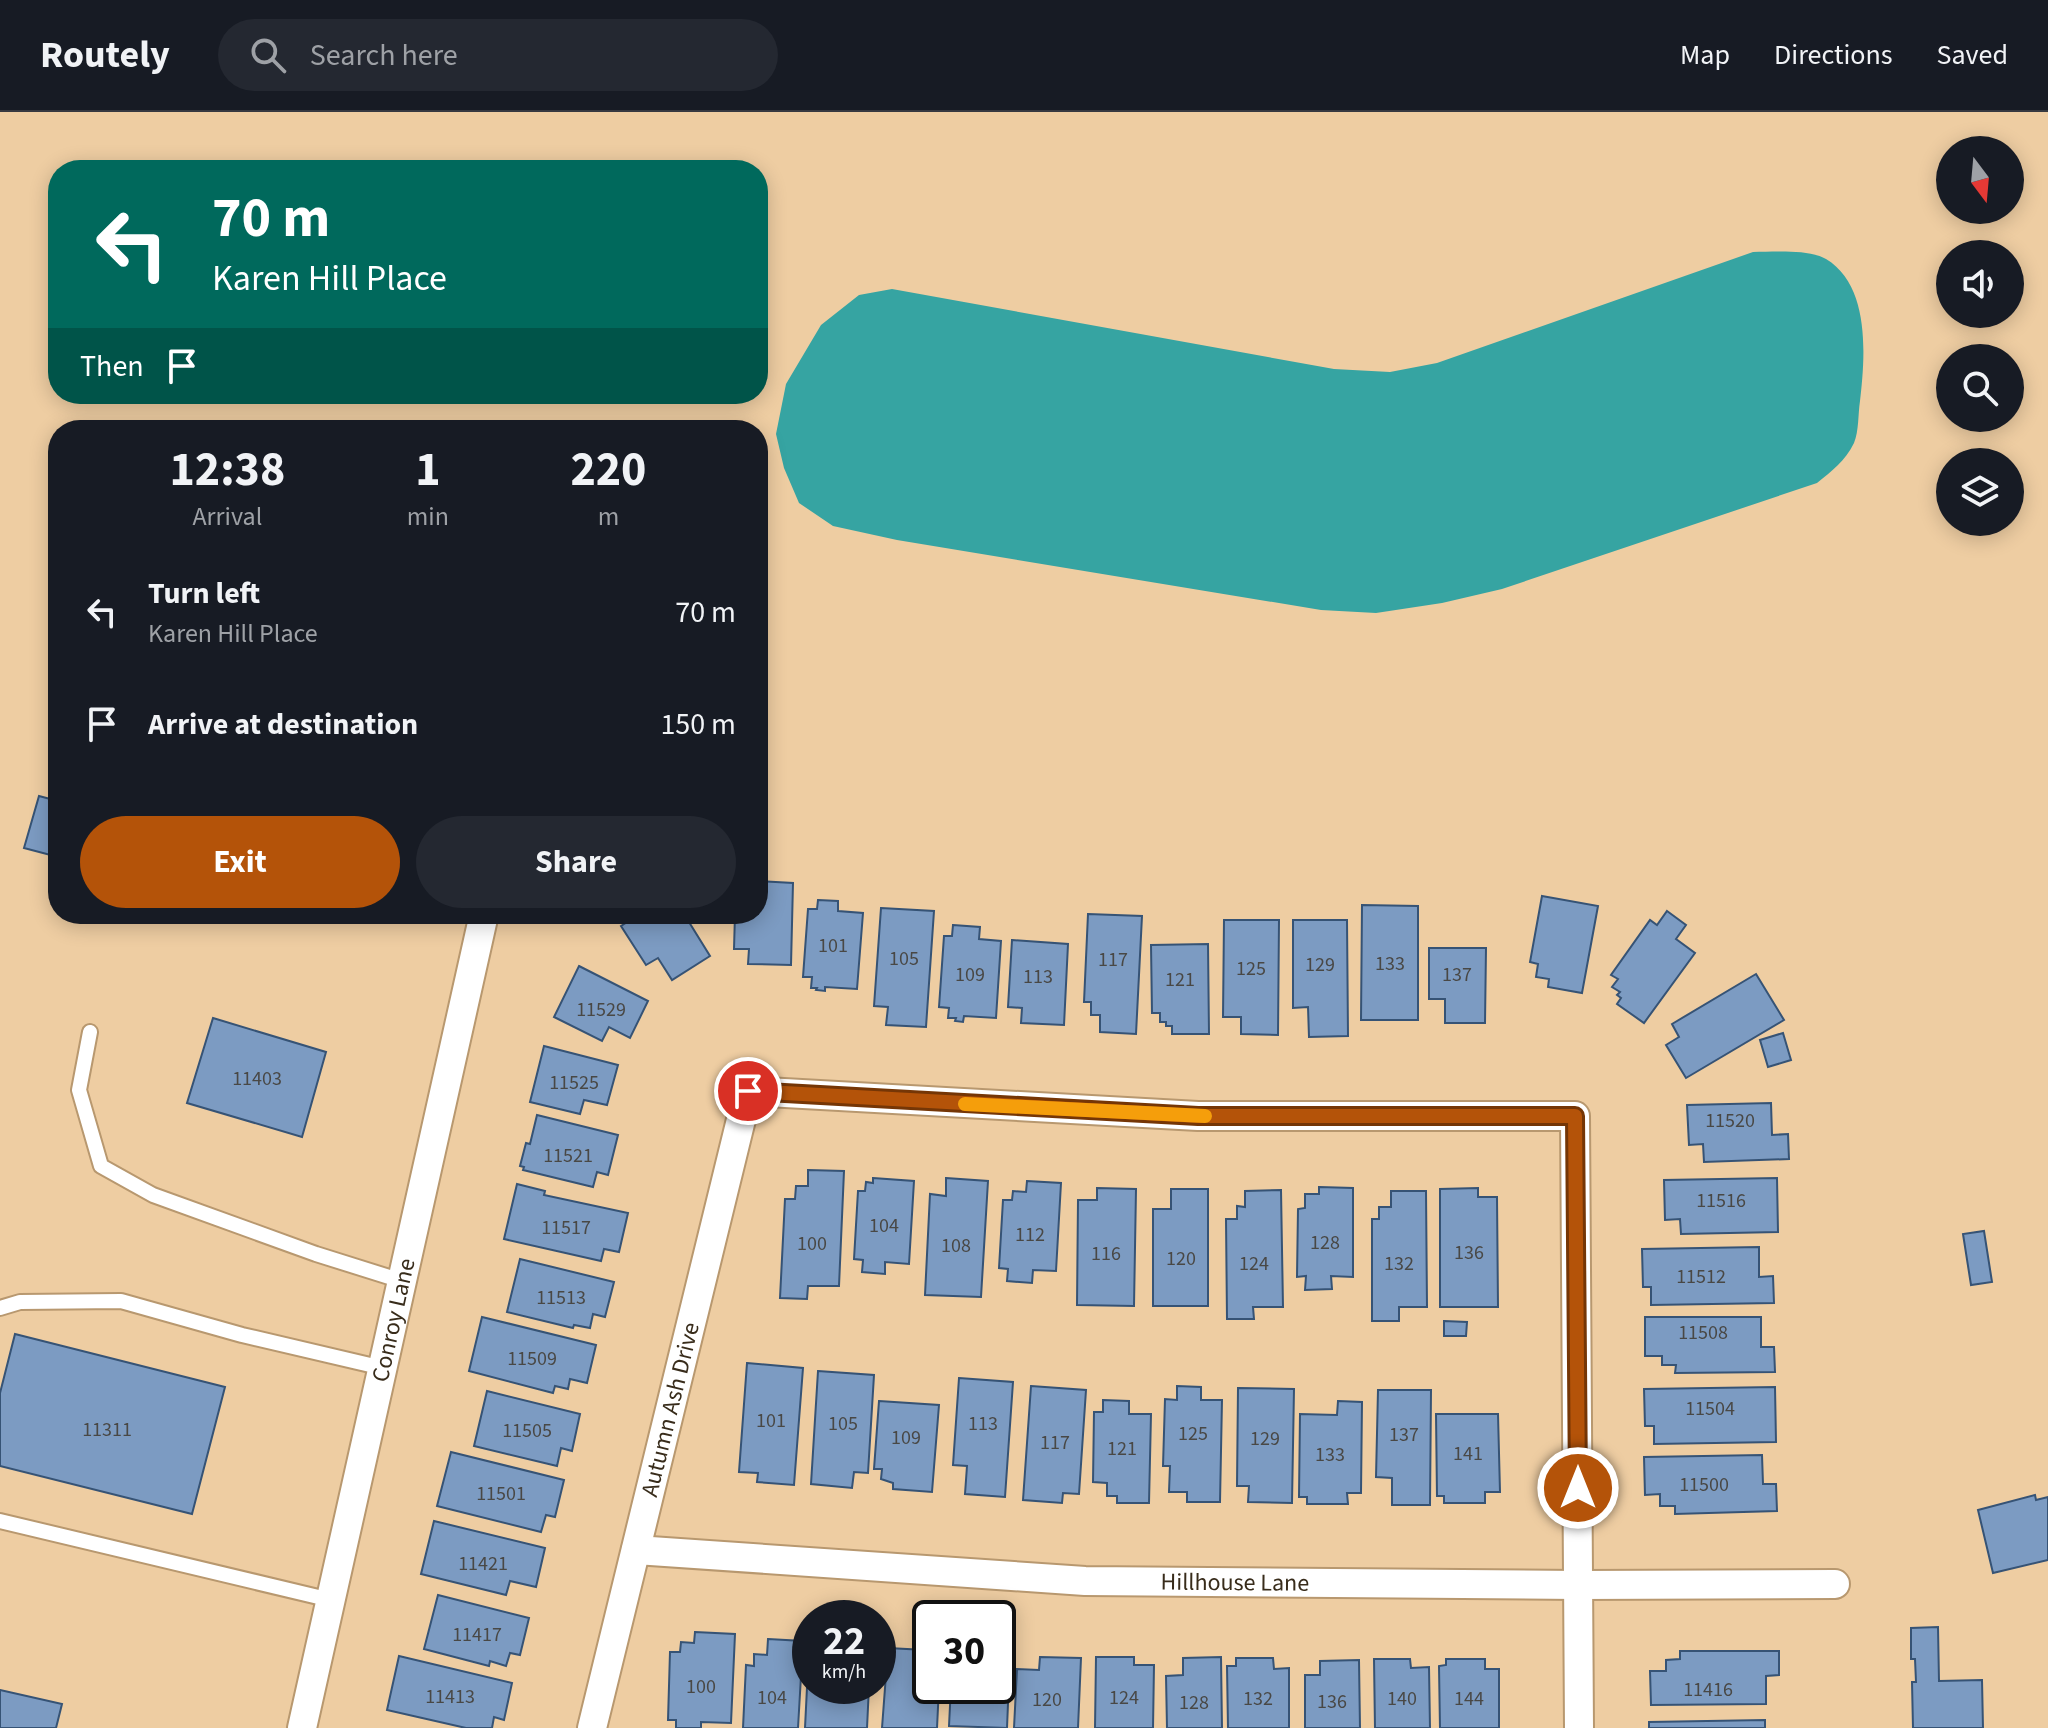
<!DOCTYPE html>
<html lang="en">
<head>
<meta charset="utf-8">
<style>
	:root { --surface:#171b24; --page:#242831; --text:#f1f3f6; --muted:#9ea1a6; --line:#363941; --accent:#b45309 }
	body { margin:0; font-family:"Source Sans 3",sans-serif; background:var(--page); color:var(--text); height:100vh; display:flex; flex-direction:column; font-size:30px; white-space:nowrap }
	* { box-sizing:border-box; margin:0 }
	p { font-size:26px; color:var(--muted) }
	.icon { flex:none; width:44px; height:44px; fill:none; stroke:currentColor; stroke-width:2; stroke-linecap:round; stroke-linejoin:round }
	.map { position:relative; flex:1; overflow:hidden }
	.details { position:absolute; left:48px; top:308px; width:720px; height:504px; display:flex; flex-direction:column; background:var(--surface); border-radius:32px; box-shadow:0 4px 20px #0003 }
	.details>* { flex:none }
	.top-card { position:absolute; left:48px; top:48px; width:720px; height:244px; border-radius:32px; box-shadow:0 4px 20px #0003; background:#00695c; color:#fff; overflow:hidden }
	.needle { width:52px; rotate:164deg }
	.controls { position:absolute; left:1936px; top:24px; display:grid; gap:16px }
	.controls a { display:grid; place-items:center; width:88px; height:88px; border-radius:50%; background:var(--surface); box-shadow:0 4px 20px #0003; font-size:40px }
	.speed { position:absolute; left:792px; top:1488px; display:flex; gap:16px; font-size:40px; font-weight:700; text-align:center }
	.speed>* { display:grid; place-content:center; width:104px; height:104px; border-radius:50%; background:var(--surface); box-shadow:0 4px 20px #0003; line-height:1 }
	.speed small { font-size:20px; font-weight:400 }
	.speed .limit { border:4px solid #111; border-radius:12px; background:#fff; color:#111 }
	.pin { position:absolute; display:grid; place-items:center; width:68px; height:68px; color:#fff; margin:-34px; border:4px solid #fff; border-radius:50%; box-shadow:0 2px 8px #0007 }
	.me { position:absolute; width:88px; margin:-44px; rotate:0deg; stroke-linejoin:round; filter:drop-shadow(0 0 6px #0008) }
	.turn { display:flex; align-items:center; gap:28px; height:168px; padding:0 32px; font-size:36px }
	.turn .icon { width:104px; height:104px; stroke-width:2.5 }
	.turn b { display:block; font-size:56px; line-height:68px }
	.then { display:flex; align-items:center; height:76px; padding:0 32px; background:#0003; gap:16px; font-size:30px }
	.eta { display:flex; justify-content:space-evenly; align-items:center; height:136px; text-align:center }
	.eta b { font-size:48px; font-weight:700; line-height:56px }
	.action { display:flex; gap:16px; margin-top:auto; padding:16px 32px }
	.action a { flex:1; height:92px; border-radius:48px; background:var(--accent); color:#fff; font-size:32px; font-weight:700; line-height:92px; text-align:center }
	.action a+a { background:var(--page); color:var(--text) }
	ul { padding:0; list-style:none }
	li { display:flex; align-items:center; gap:24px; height:112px; padding:0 32px }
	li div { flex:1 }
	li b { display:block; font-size:30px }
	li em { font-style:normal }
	header { display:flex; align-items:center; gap:48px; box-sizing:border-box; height:112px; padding:0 40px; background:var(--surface); border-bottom:2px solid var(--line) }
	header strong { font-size:38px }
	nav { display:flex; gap:44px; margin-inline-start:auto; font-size:28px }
	.search { width:560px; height:72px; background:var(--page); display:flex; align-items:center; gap:20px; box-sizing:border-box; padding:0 28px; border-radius:44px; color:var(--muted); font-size:30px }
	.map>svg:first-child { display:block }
	.water { fill:#36a4a2 }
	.building { fill:#7c9bc2; stroke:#365375; stroke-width:2 }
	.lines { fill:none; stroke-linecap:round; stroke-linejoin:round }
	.lane-casing { stroke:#b8986f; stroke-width:18 }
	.street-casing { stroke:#b8986f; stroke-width:32 }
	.lane { stroke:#fff; stroke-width:14 }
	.street { stroke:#fff; stroke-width:28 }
	.route-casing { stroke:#753606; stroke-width:20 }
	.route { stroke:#b45309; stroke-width:14 }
	.slow { stroke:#f59e0b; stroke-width:14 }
	.labels { text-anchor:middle; stroke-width:6; stroke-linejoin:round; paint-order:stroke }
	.number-label { font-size:20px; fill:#494845 }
	.street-label { font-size:24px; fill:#382c1b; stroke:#fbdaaf }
</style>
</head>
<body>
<header>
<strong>Routely</strong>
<div class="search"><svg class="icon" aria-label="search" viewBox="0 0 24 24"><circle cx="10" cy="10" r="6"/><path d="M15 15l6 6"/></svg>Search here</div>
<nav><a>Map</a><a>Directions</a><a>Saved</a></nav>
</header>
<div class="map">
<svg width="2048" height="1616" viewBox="0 0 2048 1616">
	<rect width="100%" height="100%" fill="#eecda2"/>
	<!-- water -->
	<path class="water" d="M1753,140C1773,140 1809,137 1826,147C1871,174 1865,246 1860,289C1858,302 1859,319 1854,331C1845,349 1832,359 1817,371L1502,477L1442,491L1376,501L1321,498L897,428L833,414L799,391L784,356L776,322L786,272L821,213L859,183L892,177L1334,257L1390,260L1437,251Z"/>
	<!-- building -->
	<g class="building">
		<polygon points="39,684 58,689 58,745 24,736"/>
		<polygon points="758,769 793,771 791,853 748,852 749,837 734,837 735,802 758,802"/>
		<polygon points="1542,784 1598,794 1582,881 1548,875 1549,867 1536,865 1538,852 1530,850"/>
		<polygon points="818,788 838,789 838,799 863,801 857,877 825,875 825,879 816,878 817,876 811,876 812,865 803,865 808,797 817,797"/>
		<polygon points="1362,793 1418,794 1418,908 1361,908"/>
		<polygon points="881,796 934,799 926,915 886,913 888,895 874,894"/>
		<polygon points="1667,799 1686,813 1676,827 1695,841 1644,911 1617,892 1621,886 1617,883 1620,880 1612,875 1618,867 1611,863 1650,808 1657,813"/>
		<polygon points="640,802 684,802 710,844 672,868 658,846 646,853 621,814"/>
		<polygon points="1088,802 1142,804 1136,922 1100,920 1100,903 1091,903 1091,890 1084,890"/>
		<polygon points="1224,808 1279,808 1278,923 1241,922 1241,905 1223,905"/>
		<polygon points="1293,808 1347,808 1348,924 1309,925 1308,895 1293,896"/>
		<polygon points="953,813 980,815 979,827 1001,829 996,906 964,904 963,910 955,909 956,906 948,906 949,896 939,895 944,824 952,824"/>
		<polygon points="1012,828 1068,832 1064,913 1021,911 1022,896 1008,895"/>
		<polygon points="1208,832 1209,922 1172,922 1172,914 1166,914 1166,910 1160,910 1160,901 1152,901 1151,833"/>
		<polygon points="1429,836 1486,836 1485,911 1445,911 1445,887 1429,887"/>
		<polygon points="579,854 648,889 630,926 609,915 602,929 554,905"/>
		<polygon points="1756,862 1784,908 1686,966 1666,933 1679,925 1672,912"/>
		<polygon points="213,906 326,940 302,1025 187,991"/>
		<polygon points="1783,921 1791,948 1768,955 1760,928"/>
		<polygon points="544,934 618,953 607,993 584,988 580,1002 530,990"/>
		<polygon points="1771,991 1772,1023 1788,1022 1789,1047 1704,1050 1703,1032 1689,1033 1687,993"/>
		<polygon points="537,1003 618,1023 608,1063 597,1060 593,1075 523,1058 524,1055 520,1054 526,1031 530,1032"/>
		<polygon points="808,1058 844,1059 839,1174 808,1174 807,1187 780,1186 785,1087 795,1087 796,1074 808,1074"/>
		<polygon points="873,1066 914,1069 909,1152 885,1150 885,1162 862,1160 863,1148 854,1147 858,1079 865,1079 866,1070 873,1071"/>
		<polygon points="946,1066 988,1069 981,1185 925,1183 930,1082 946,1084"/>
		<polygon points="1777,1066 1778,1120 1681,1122 1680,1107 1665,1108 1664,1068"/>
		<polygon points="1027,1069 1061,1071 1056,1159 1033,1158 1032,1171 1007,1169 1008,1157 999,1156 1003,1088 1012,1088 1013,1079 1026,1080"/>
		<polygon points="517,1072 545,1079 544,1083 628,1101 619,1140 604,1137 601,1149 504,1127"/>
		<polygon points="1319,1075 1353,1076 1353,1165 1331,1164 1332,1177 1305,1178 1306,1164 1297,1165 1298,1097 1305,1096 1305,1082 1319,1082"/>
		<polygon points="1097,1076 1136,1077 1134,1194 1077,1193 1078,1088 1097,1088"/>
		<polygon points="1478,1076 1478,1085 1497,1085 1498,1195 1440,1195 1440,1077"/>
		<polygon points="1171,1077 1208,1077 1208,1194 1153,1194 1153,1097 1171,1097"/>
		<polygon points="1281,1078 1283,1195 1253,1195 1254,1207 1227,1207 1226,1107 1237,1107 1237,1094 1245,1095 1245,1079"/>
		<polygon points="1391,1079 1426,1079 1427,1195 1399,1195 1399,1209 1372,1209 1372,1107 1379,1107 1379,1095 1391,1095"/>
		<polygon points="1984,1119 1992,1170 1971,1173 1963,1122"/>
		<polygon points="1759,1135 1759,1165 1773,1164 1774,1191 1651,1193 1651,1175 1643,1175 1642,1137"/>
		<polygon points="520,1147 614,1170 605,1205 593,1202 590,1216 574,1213 573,1216 507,1200"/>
		<polygon points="482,1205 596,1233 587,1271 570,1267 568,1277 555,1274 553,1281 469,1259"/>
		<polygon points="1645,1205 1761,1205 1761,1235 1774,1235 1775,1260 1675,1261 1676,1253 1662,1253 1662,1244 1645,1244"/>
		<polygon points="1444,1209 1467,1210 1466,1224 1444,1224"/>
		<polygon points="15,1222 225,1275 192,1402 0,1354 0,1281"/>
		<polygon points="747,1251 803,1256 794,1373 757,1370 758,1361 739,1360"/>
		<polygon points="818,1259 874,1263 868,1361 854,1360 852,1376 811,1372"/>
		<polygon points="959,1266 1013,1270 1005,1385 965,1382 967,1354 953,1353"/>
		<polygon points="1031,1274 1086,1278 1079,1382 1063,1381 1062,1391 1023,1388"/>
		<polygon points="1177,1274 1201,1275 1201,1288 1222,1288 1220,1390 1187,1390 1187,1380 1169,1380 1170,1354 1163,1354 1165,1287 1177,1288"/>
		<polygon points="1775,1275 1776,1330 1654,1332 1654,1314 1645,1314 1644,1277"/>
		<polygon points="1238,1276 1294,1277 1292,1391 1248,1390 1249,1374 1237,1374"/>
		<polygon points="1378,1278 1431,1278 1430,1393 1392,1393 1392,1366 1376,1365"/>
		<polygon points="487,1279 580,1302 572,1339 561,1336 557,1354 474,1334"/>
		<polygon points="1103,1288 1129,1289 1129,1302 1151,1302 1149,1391 1117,1391 1117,1384 1107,1384 1107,1371 1093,1370 1094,1300 1103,1300"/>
		<polygon points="879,1289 939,1293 932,1380 893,1377 893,1371 881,1367 882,1357 874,1357"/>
		<polygon points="1338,1289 1362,1290 1361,1381 1347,1381 1348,1392 1307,1392 1307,1385 1299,1385 1300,1302 1337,1303"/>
		<polygon points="1436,1302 1498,1302 1500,1380 1485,1380 1485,1391 1444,1391 1444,1384 1437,1384"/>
		<polygon points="451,1340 564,1368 555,1405 546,1403 541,1420 437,1394"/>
		<polygon points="1762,1343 1763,1372 1776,1372 1777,1399 1675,1402 1675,1394 1660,1394 1660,1382 1645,1383 1644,1345"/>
		<polygon points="2035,1383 2036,1388 2048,1385 2048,1448 1993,1461 1978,1398"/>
		<polygon points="434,1409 545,1436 536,1475 510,1469 506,1483 421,1462"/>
		<polygon points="438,1483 529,1506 520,1543 510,1541 506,1554 490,1549 489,1554 424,1537"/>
		<polygon points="1938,1515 1939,1569 1982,1568 1983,1616 1913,1616 1912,1570 1916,1570 1915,1547 1911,1547 1911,1516"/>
		<polygon points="695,1520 735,1522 731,1611 701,1610 701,1616 676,1616 676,1608 668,1608 670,1540 680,1540 681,1530 694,1531"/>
		<polygon points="768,1527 803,1529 798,1616 743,1616 746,1553 754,1554 754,1542 767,1543"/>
		<polygon points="809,1535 810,1574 869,1574 867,1616 805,1616"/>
		<polygon points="888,1536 925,1538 924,1546 930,1546 930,1574 939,1574 937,1616 882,1616"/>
		<polygon points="1680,1539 1779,1539 1779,1563 1766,1564 1766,1592 1651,1593 1650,1559 1666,1559 1666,1548 1680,1547"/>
		<polygon points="998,1542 1010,1542 1007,1616 949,1614 951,1574 998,1574"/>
		<polygon points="399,1544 512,1571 504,1608 494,1605 492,1616 466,1616 387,1598"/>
		<polygon points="1040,1545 1081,1546 1078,1616 1014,1616 1017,1557 1039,1558"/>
		<polygon points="1096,1545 1134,1545 1134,1553 1154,1553 1153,1616 1095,1616"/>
		<polygon points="1221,1545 1222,1616 1167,1616 1166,1564 1183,1563 1183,1546"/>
		<polygon points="1236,1546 1273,1546 1274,1557 1289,1556 1289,1616 1228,1616 1227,1554 1236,1554"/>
		<polygon points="1374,1547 1410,1547 1411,1556 1429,1555 1430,1616 1375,1616"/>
		<polygon points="1446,1547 1485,1547 1485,1557 1499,1557 1499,1616 1440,1616 1439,1554 1446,1553"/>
		<polygon points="1359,1548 1360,1616 1305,1616 1305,1563 1320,1563 1320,1549"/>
		<polygon points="0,1578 62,1592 56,1616 0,1616"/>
		<polygon points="1765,1608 1765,1616 1649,1616 1649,1610"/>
	</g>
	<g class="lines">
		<!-- lane casing -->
		<g class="lane-casing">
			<g id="lane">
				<polyline points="90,920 79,978 101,1054 153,1083 316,1142 402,1169"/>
				<polyline points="0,1196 20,1190 121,1189 242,1223 383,1256"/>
				<polyline points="0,1409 331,1488"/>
			</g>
		</g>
		<!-- street casing -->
		<g class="street-casing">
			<g id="street">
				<path id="s1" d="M636,1438L1085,1469L1578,1473L1835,1472"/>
				<path id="s2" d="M302,1616L484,802"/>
				<path id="s3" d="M592,1616L748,979L1198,1004H1575L1579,1616"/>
			</g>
		</g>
		<!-- lane -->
		<use href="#lane" class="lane"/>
		<!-- street -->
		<use href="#street" class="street"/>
	</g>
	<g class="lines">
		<!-- route casing -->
		<g class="route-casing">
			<polyline id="route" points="748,979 1198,1004 1575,1004 1578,1376"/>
		</g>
		<!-- route -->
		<use href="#route" class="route"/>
		<!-- slow -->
		<polyline class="slow" points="965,992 1205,1004"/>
	</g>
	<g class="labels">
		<!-- number labels -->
		<g class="number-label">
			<text x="833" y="840">101</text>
			<text x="904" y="853">105</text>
			<text x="1113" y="854">117</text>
			<text x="1390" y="858">133</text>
			<text x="1320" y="859">129</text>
			<text x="1251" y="863">125</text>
			<text x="970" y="869">109</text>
			<text x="1457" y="869">137</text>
			<text x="1038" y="871">113</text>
			<text x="1180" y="874">121</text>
			<text x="601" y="904">11529</text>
			<text x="257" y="973">11403</text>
			<text x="574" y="977">11525</text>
			<text x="1730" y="1015">11520</text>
			<text x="568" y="1050">11521</text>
			<text x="1721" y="1095">11516</text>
			<text x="884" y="1120">104</text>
			<text x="566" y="1122">11517</text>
			<text x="1030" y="1129">112</text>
			<text x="1325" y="1137">128</text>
			<text x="812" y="1138">100</text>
			<text x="956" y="1140">108</text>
			<text x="1469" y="1147">136</text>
			<text x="1106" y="1148">116</text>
			<text x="1181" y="1153">120</text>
			<text x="1254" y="1158">124</text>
			<text x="1399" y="1158">132</text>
			<text x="1701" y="1171">11512</text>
			<text x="561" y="1192">11513</text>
			<text x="1703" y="1227">11508</text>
			<text x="532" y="1253">11509</text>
			<text x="1710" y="1303">11504</text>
			<text x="771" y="1315">101</text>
			<text x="843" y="1318">105</text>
			<text x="983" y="1318">113</text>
			<text x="107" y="1324">11311</text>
			<text x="527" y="1325">11505</text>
			<text x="1193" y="1328">125</text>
			<text x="1404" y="1329">137</text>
			<text x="906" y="1332">109</text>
			<text x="1265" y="1333">129</text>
			<text x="1055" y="1337">117</text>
			<text x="1122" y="1343">121</text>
			<text x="1468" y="1348">141</text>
			<text x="1330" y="1349">133</text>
			<text x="1704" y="1379">11500</text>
			<text x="501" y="1388">11501</text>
			<text x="483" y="1458">11421</text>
			<text x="477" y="1529">11417</text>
			<text x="701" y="1581">100</text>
			<text x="1708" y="1584">11416</text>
			<text x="450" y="1591">11413</text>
			<text x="772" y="1592">104</text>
			<text x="1124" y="1592">124</text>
			<text x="1258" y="1593">132</text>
			<text x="1402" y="1593">140</text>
			<text x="1469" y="1593">144</text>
			<text x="1047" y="1594">120</text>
			<text x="1332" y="1596">136</text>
			<text x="1194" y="1597">128</text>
		</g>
		<!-- street labels -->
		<g class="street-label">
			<text dy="8" stroke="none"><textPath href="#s2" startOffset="418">Conroy Lane</textPath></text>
			<text dy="8" stroke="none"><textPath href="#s3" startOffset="328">Autumn Ash Drive</textPath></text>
			<text dy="8" stroke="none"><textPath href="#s1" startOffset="600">Hillhouse Lane</textPath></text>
		</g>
	</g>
</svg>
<div class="controls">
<a><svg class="needle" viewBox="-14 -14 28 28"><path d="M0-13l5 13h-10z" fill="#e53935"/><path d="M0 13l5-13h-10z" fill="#9ea1a6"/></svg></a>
<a><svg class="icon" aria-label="sound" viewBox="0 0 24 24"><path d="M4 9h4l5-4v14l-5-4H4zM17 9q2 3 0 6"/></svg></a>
<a><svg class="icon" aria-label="search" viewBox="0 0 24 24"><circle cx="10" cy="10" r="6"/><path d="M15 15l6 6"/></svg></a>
<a><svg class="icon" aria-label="layers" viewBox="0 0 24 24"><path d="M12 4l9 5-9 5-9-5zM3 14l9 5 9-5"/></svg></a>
</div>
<div class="speed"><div>22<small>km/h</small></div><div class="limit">30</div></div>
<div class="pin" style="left:748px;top:979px;background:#d93025"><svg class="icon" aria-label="arrive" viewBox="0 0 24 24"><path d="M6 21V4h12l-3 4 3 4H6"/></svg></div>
<svg class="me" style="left:1578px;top:1376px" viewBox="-20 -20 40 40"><circle r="17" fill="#b45309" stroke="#fff" stroke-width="3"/><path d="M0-11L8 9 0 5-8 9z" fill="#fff"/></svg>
<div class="top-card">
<div class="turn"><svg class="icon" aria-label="left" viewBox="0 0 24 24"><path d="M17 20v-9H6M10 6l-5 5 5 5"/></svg><div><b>70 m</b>Karen Hill Place</div></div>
<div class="then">Then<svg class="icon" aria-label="arrive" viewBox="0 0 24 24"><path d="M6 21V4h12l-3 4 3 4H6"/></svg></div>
</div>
<section class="details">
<div class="eta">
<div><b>12:38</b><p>Arrival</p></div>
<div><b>1</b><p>min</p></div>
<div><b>220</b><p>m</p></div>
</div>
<ul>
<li><svg class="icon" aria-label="left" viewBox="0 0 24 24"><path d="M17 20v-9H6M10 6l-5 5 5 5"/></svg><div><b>Turn left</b><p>Karen Hill Place</p></div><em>70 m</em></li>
<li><svg class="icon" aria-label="arrive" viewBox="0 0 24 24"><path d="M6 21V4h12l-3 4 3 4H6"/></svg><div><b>Arrive at destination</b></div><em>150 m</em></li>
</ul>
<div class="action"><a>Exit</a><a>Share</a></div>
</section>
</div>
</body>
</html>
